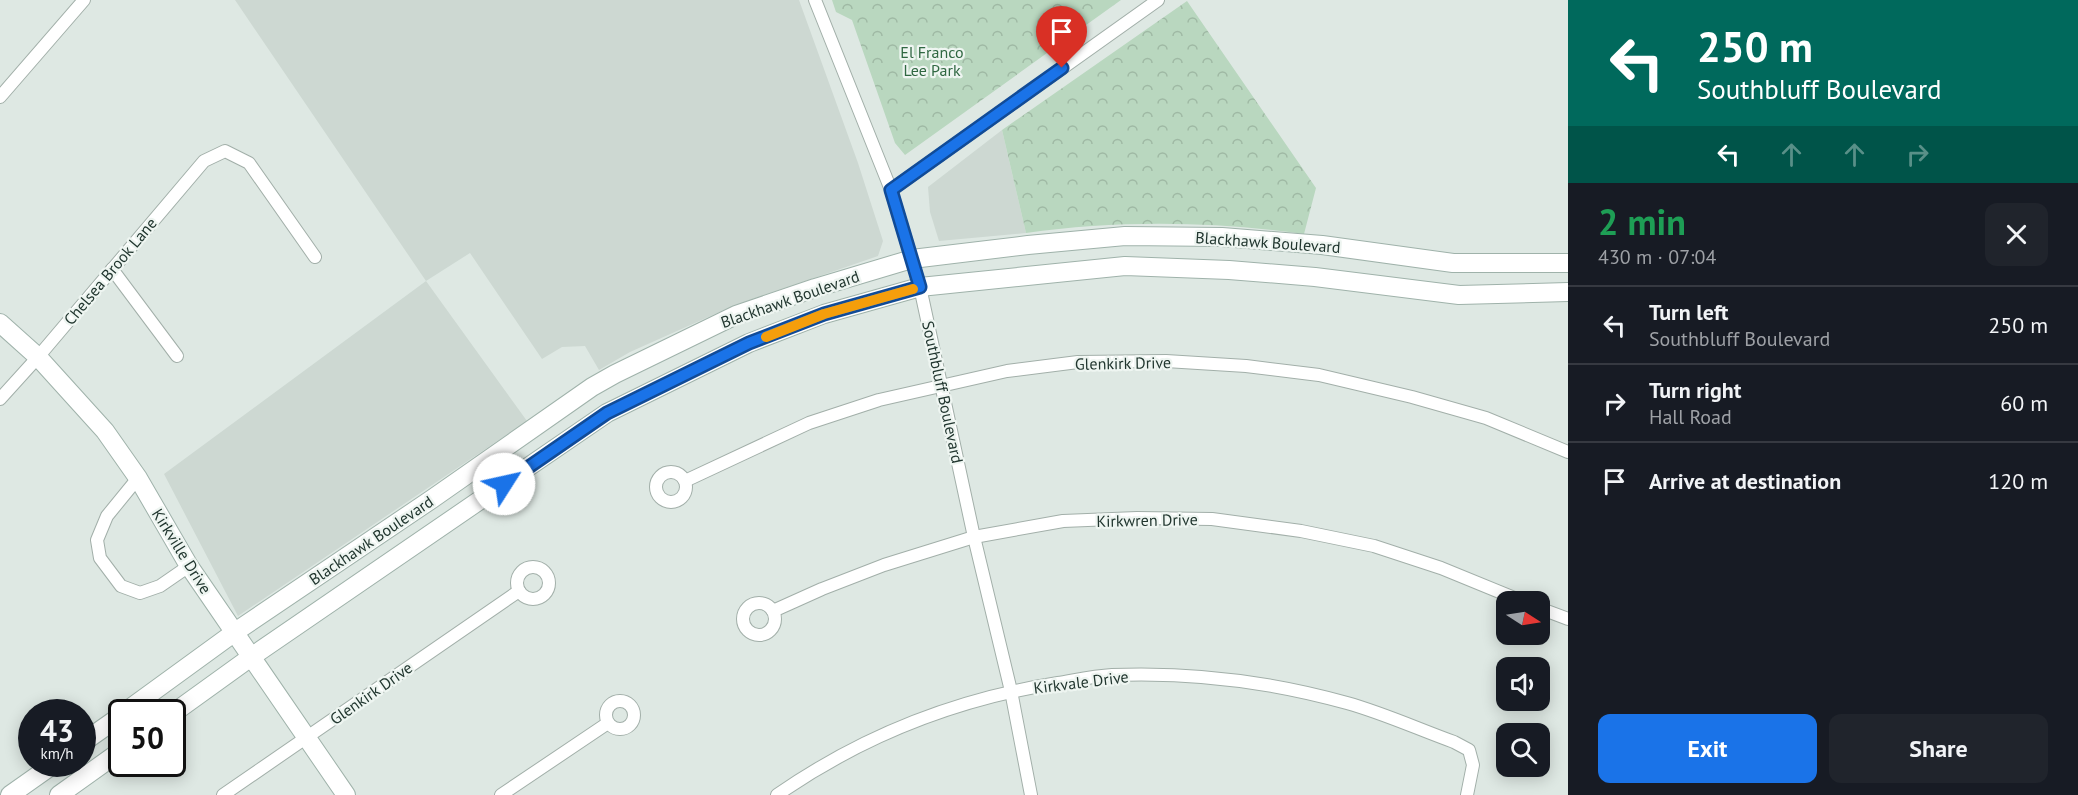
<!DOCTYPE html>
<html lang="en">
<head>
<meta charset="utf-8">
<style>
	:root { --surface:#171b24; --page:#20242c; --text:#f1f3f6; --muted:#9ea1a6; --line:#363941; --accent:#1a73e8 }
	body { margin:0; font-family:"PT Sans",sans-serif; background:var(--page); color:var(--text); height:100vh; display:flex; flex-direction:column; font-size:22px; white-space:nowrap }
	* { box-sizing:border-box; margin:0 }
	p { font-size:20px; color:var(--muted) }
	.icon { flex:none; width:33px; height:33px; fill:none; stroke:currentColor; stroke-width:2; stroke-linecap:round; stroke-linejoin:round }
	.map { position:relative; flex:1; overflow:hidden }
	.panel { display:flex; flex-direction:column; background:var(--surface); width:510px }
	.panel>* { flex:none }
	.banner { background:#00695c; color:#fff; overflow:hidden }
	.needle { width:39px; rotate:102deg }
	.fabs { position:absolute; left:1496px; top:591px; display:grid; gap:12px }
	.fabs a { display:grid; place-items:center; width:54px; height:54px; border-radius:12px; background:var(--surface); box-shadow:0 3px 15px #0003; font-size:30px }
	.speed { position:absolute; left:18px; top:699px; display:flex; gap:12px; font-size:30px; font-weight:700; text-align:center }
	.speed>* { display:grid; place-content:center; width:78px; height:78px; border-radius:50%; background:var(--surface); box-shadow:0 3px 15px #0003; line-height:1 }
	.speed small { font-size:15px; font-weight:400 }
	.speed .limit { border:3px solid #111; border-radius:9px; background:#fff; color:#111 }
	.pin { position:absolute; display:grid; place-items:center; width:51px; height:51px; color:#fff; margin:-62px -26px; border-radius:50% 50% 50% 0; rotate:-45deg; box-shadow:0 0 6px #0007 }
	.pin .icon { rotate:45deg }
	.me { position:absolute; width:66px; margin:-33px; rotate:55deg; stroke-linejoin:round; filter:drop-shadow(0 0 4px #0008) }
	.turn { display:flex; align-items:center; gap:21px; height:126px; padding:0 30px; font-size:27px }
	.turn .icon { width:78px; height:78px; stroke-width:2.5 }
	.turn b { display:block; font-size:42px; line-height:51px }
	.lanes { display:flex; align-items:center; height:57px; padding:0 30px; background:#0003; justify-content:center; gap:30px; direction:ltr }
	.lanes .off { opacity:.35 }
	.round { display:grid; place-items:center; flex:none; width:63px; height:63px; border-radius:12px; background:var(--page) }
	.headline { display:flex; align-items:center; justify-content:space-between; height:102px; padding:0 30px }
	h1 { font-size:36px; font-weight:600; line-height:45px; color:#1e9e55 }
	.action { display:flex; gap:12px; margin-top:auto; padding:12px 30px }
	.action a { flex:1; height:69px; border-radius:12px; background:var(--accent); color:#fff; font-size:24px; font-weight:600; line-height:69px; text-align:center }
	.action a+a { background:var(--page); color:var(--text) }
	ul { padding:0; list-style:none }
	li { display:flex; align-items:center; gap:18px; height:78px; padding:0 30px; border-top:2px solid var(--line) }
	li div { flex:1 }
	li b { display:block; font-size:22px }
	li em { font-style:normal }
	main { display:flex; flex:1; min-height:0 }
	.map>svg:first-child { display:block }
	.built { fill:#cdd8d2 }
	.park { fill:url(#park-crowns) }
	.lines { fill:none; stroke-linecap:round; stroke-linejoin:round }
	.street-casing { stroke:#a2afa9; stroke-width:14 }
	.secondary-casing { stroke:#9fb2aa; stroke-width:20 }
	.street { stroke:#fff; stroke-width:12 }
	.secondary { stroke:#fff; stroke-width:18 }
	.route-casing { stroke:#114b97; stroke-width:15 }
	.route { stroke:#1a73e8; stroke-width:10 }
	.slow { stroke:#f59e0b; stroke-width:10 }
	.labels { text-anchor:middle; stroke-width:4.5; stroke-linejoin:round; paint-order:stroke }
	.park-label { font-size:16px; fill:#306842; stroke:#eef5f1 }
	.street-label { font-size:16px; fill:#21362f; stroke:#eef5f1 }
</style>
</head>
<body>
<main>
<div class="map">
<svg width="1568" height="795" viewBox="0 0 1568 795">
	<defs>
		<pattern id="park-crowns" width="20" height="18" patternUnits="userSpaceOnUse" patternTransform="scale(1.5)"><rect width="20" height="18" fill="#b9d7bf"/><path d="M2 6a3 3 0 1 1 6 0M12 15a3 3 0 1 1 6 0" fill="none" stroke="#9fb9a4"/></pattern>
	</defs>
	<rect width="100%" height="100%" fill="#dee8e3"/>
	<!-- built -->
	<g class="built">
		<polygon points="235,0 799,0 858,163 883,241 878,256 733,306 630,352 599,370 585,346 562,347 542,359 470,253 426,281 527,421 238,616 164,474 426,281"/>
		<polygon points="1002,130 1026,233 939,241 930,212 928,187"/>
	</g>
	<!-- park -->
	<g class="park">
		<polygon points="832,0 1121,0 905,155 895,143 852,20 836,12"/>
		<path d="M1187,1L1316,188L1304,234C1212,221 1117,220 1026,233L1002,130Z"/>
	</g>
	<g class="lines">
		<!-- street casing -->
		<g class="street-casing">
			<g id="street">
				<polyline points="815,0 891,190 920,287 974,537 1011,691 1031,795"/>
				<polyline points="0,97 84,0"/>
				<polyline points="891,190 1158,0"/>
				<polyline points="112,269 177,356"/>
				<polyline points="0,399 38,357 204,161 225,151 249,163 315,257"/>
				<circle cx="671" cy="487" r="15"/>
				<polyline points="138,478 107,516 97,540 100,558 121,586 140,593 160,586 189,566"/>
				<polyline points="685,481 809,423 879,400 1007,371 1078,362 1166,361 1246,366 1319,375 1412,397 1486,418 1568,452"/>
				<circle cx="533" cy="583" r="16"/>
				<circle cx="759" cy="619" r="16"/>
				<polyline points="1539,608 1568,619"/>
				<polyline points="773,611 822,589 884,565 974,537 1063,521 1137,518 1212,519 1301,531 1374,546 1441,568 1524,602"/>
				<circle cx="620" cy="715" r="14"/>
				<polyline points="223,795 519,591"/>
				<polyline points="501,795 608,723"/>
				<path d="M777,795C862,736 956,699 1058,683C1076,680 1094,676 1112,675C1190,672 1272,682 1347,703C1383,713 1418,729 1454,742L1469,750L1473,765L1467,795"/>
			</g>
		</g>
		<!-- secondary casing -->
		<g class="secondary-casing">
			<g id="secondary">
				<polyline points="0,323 38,357 105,431 138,478 189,566 346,795"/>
				<polyline points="125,712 235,632 432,499 592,387 615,374 736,315 815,288 912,259 1028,245 1125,236 1222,237 1322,245 1453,263 1568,263"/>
				<polyline points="172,714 251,657 607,413 749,343 824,314 920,287 1125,266 1229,270 1315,277 1459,295 1568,292"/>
				<polyline points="82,743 122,715"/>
				<polyline points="10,795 54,764"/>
				<polyline points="59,795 122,750"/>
			</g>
		</g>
		<!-- street -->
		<use href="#street" class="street"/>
		<!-- secondary -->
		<use href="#secondary" class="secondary"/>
	</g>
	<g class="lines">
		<!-- route casing -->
		<g class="route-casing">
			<polyline id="route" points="504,484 607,413 749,343 824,314 920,287 891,190 1062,68"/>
		</g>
		<!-- route -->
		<use href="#route" class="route"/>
		<!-- slow -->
		<polyline class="slow" points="766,337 824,314 913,289"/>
	</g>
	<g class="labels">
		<!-- park labels -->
		<g class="park-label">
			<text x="932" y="58">El Franco<tspan x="932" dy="18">Lee Park</tspan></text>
		</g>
		<!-- street labels -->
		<g class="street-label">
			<text transform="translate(1268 242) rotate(4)" y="6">Blackhawk Boulevard</text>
			<text transform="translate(110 271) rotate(-50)" y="6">Chelsea Brook Lane</text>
			<text transform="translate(790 299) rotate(-19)" y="6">Blackhawk Boulevard</text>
			<text transform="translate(1123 363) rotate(-1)" y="6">Glenkirk Drive</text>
			<text transform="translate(943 392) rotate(78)" y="6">Southbluff Boulevard</text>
			<text transform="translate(1147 520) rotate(-1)" y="6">Kirkwren Drive</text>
			<text transform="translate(371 540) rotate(-34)" y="6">Blackhawk Boulevard</text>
			<text transform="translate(182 551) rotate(58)" y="6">Kirkville Drive</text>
			<text transform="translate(1081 682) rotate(-7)" y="6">Kirkvale Drive</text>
			<text transform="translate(371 693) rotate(-35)" y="6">Glenkirk Drive</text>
		</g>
	</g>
</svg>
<div class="fabs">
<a><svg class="needle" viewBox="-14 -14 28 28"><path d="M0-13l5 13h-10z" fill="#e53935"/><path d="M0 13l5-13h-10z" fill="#9ea1a6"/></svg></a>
<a><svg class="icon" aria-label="sound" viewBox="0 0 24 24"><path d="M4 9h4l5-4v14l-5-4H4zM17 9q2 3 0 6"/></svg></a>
<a><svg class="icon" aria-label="search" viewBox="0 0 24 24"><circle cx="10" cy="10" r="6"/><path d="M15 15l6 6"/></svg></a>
</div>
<div class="speed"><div>43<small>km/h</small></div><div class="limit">50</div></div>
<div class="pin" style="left:1062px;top:68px;background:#d93025"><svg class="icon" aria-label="arrive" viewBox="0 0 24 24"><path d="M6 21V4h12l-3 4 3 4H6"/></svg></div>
<svg class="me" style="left:504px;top:484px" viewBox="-20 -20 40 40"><circle r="19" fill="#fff"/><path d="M0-13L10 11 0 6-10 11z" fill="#1a73e8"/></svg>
</div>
<section class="panel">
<div class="banner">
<div class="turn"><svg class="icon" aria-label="left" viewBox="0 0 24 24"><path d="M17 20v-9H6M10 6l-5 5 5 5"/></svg><div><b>250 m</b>Southbluff Boulevard</div></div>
<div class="lanes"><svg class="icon" aria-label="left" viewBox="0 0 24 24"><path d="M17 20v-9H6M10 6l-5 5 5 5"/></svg><svg class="icon off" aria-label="ahead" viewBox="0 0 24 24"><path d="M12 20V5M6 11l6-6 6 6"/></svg><svg class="icon off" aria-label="ahead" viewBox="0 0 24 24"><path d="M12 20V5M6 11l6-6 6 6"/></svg><svg class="icon off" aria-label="right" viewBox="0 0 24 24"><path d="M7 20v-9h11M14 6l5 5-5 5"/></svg></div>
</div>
<div class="headline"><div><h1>2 min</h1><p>430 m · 07:04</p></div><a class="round"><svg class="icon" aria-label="close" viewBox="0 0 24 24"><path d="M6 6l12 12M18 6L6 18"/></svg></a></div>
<ul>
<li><svg class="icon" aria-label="left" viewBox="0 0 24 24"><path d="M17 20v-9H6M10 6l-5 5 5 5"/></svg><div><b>Turn left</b><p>Southbluff Boulevard</p></div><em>250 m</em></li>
<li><svg class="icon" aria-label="right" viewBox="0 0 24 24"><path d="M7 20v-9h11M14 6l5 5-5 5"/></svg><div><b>Turn right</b><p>Hall Road</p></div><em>60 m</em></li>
<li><svg class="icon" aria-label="arrive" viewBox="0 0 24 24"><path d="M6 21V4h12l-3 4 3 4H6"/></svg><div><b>Arrive at destination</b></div><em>120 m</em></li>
</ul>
<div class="action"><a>Exit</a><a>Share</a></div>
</section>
</main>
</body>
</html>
